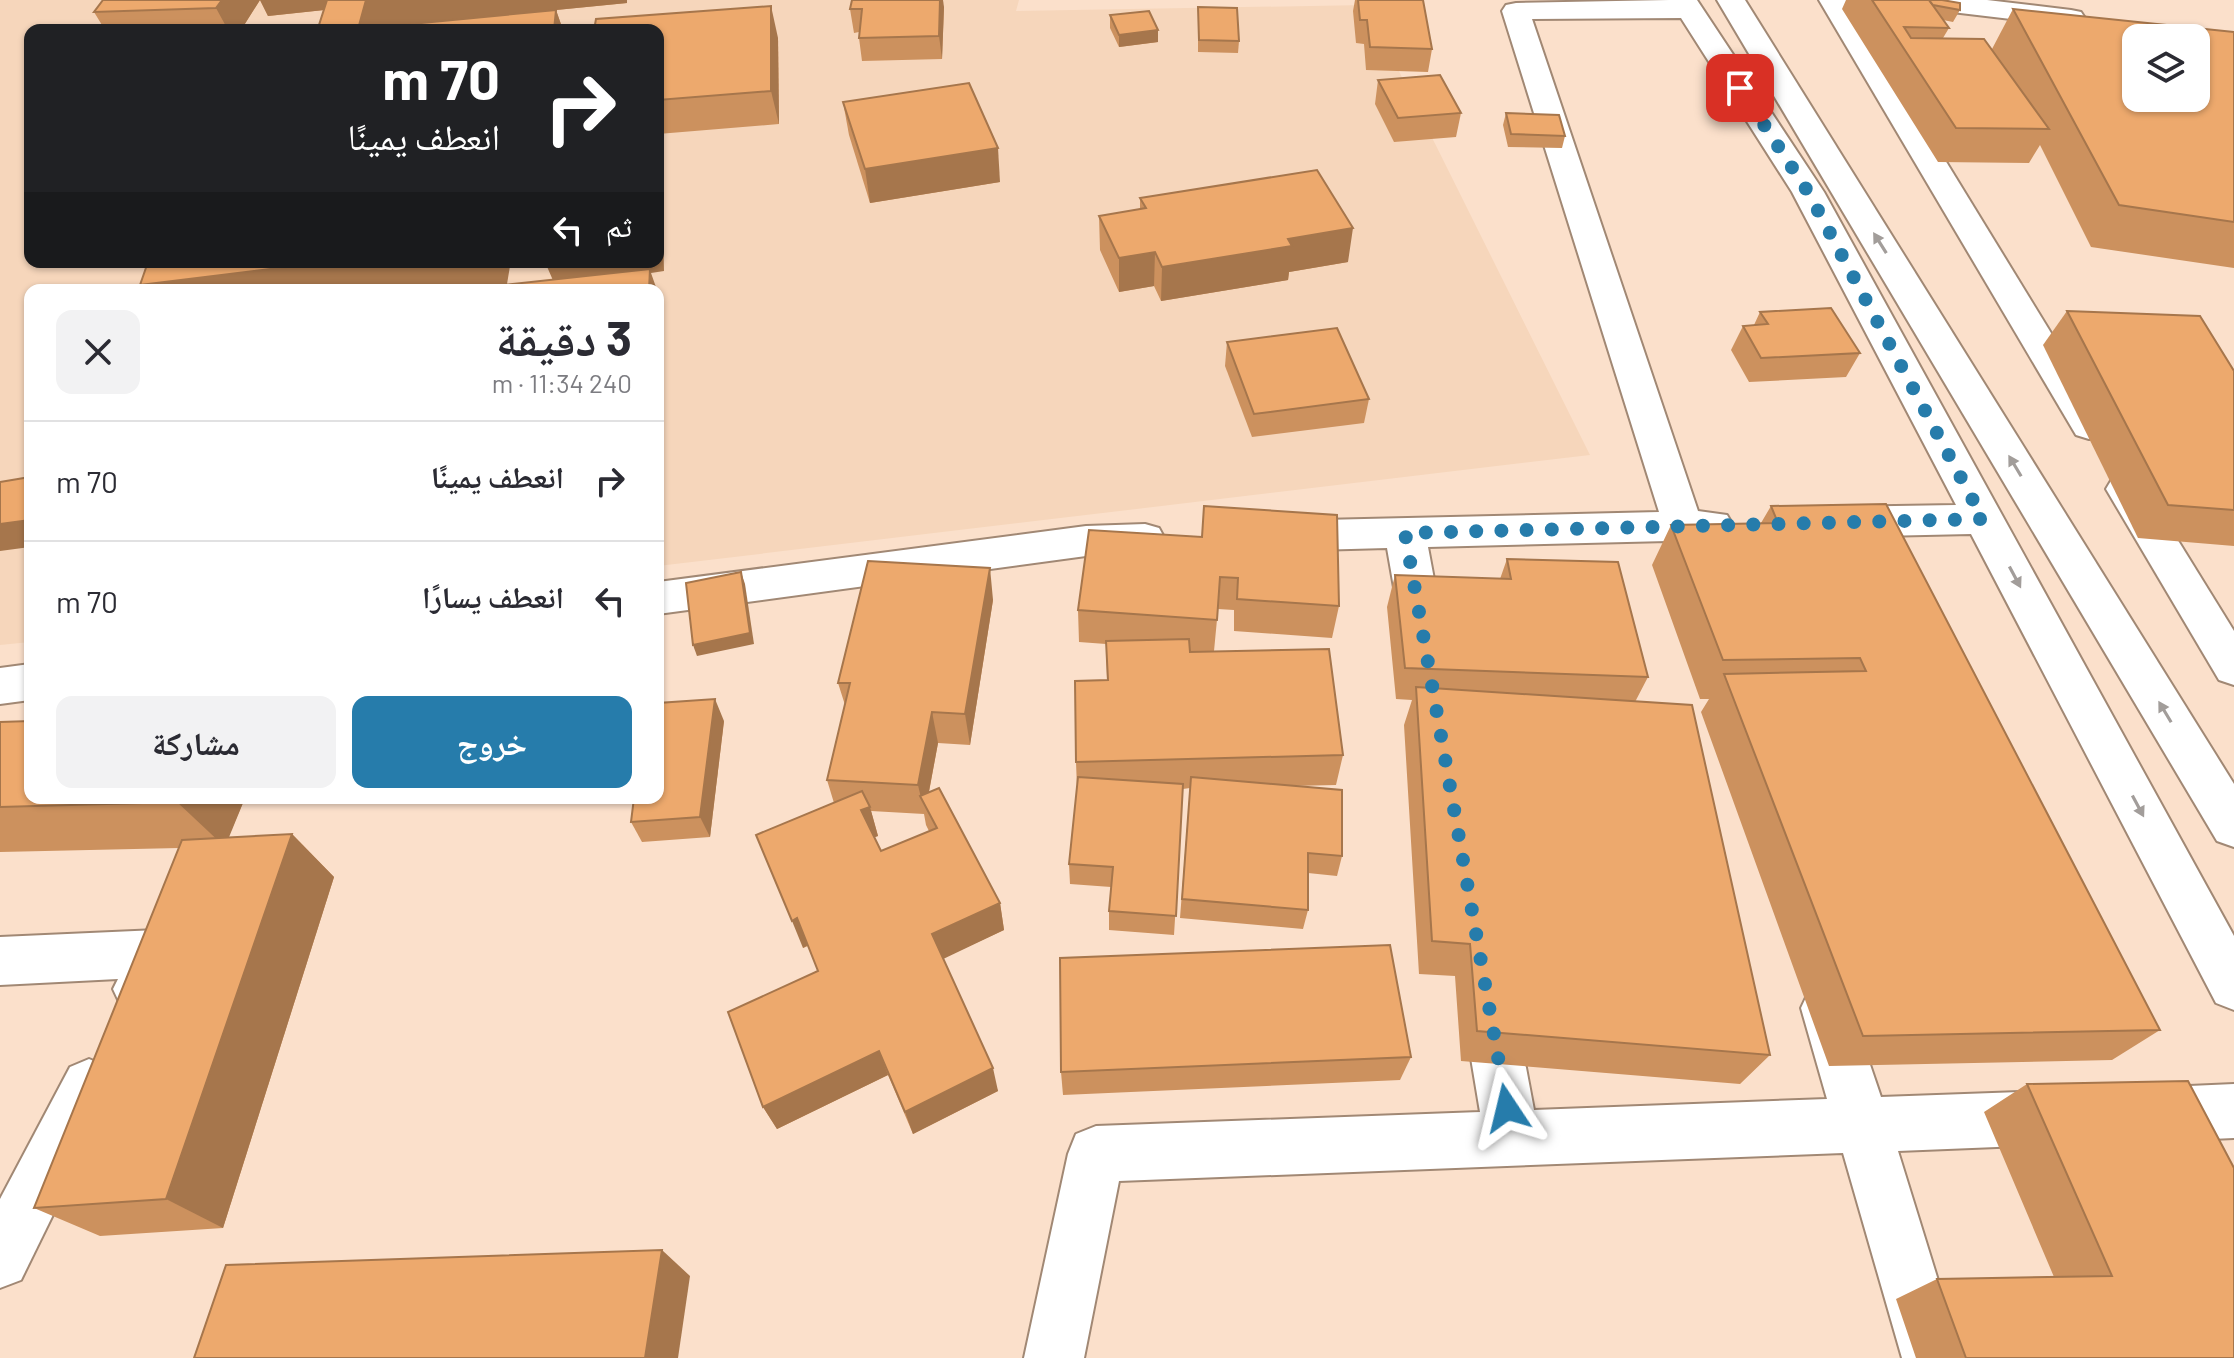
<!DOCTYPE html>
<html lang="ar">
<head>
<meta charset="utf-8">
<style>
	:root { --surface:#fff; --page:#f2f2f3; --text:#2b2b33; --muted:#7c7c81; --line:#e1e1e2; --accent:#267cab }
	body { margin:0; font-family:Barlow,"Noto Naskh Arabic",sans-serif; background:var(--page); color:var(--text); direction:rtl; height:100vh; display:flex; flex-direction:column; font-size:30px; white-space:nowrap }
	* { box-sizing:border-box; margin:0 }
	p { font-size:26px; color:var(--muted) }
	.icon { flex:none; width:44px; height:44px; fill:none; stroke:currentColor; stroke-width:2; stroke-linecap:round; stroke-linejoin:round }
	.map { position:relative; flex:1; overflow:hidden; direction:ltr }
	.drawer { position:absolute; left:24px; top:284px; width:640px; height:520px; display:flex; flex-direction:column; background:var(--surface); border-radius:16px; box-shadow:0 2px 6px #0004; direction:rtl }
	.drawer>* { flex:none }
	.banner { position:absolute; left:24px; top:24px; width:640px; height:244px; border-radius:16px; box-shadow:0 2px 6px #0004; direction:rtl; background:#202124; color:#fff; overflow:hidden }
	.controls { position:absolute; left:2122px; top:24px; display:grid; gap:16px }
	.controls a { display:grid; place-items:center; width:88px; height:88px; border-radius:16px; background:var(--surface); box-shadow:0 2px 6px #0004; font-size:40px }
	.pin { position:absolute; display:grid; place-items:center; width:68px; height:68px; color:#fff; margin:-34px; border-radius:16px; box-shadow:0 4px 12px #0006 }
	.me { position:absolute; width:88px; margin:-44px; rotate:350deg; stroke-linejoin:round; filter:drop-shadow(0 0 6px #0008) }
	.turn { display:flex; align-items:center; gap:28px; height:168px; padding:0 32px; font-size:36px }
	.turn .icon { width:104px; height:104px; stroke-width:2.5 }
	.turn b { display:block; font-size:56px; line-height:68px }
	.then { display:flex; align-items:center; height:76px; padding:0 32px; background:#0003; gap:16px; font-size:30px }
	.round { display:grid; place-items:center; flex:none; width:84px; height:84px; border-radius:16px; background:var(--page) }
	.headline { display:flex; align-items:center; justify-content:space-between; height:136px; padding:0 32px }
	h1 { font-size:48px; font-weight:700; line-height:60px }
	.primary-button { display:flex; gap:16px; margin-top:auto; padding:16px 32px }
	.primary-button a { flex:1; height:92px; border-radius:16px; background:var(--accent); color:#fff; font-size:32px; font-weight:700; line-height:92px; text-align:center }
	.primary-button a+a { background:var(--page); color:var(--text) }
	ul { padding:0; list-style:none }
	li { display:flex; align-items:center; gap:24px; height:120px; padding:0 32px; border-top:2px solid var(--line) }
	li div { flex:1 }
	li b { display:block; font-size:30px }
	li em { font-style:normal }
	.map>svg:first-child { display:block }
	.built { fill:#f6d6bb; fill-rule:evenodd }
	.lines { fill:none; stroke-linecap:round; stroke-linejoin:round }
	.street-casing { stroke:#a18874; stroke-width:4 }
	.street { fill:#fff; fill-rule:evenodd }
	.wall { fill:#cc915e; fill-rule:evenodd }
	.shaded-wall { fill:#a6764c }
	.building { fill:#eda96d; stroke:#a6764c; stroke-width:2; fill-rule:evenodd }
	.oneway { fill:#a29d9a }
	.route { stroke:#267cab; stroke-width:14; stroke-dasharray:0 25.2 }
</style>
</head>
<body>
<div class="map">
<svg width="2234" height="1358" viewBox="0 0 2234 1358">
	<rect width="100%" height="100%" fill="#fbe0cb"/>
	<!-- built -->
	<path class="built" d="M0,0H1019L1016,11L1366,5L1590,455L658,566V290H30V642L0,645ZM30,30H658V262H30Z"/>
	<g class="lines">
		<!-- street casing -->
		<g class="street-casing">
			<g id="street">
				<polygon points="1669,0 1697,0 1824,192 2234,936 2234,1010 2216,1003 1971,534 1834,537 1820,532 1814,522 1820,512 1834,507 1956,505 1792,192 1681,18 1532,19 1698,511 1727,515 1733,525 1727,535 1708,540 1722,581 1716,592 1701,597 1686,592 1668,541 1428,547 1444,633 1438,645 1423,650 1408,645 1402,633 1387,548 1278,551 1264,546 1258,536 1264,526 1278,521 1659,512 1502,11 1506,5 1516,3"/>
				<polygon points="1717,0 1745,0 2234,784 2234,847 2217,841"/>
				<polygon points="1819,0 1847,0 2108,426 2102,435 2089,439 2076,435"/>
				<polygon points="1904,0 1987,0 2071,10 2081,12 2085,18 2081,24 2071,26 1918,8 1908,6"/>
				<polygon points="2126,475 2140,479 2234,631 2234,685 2219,680 2106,489 2112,479"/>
				<polygon points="1145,524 1159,528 1165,539 1159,550 1145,554 1086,556 658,614 658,582 1086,526"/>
				<polygon points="30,664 30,700 0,704 0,668"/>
				<polygon points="157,930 175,936 182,953 157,1006 139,1013 121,1006 113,989 118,979 0,985 0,937"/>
				<polygon points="1488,979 1506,987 1514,1004 1534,1110 1827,1099 1801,1008 1809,991 1827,983 1845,991 1881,1097 2048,1091 2067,1099 2075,1118 2067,1137 2048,1145 1898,1151 1962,1358 1902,1358 1843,1153 1119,1181 1084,1358 1024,1358 1068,1154 1076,1134 1096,1126 1480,1112 1462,1004 1470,987"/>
				<polygon points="89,1059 108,1067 116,1086 21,1280 0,1288 0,1199 70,1067"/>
				<polygon points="2234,1084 2234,1138 2144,1142 2125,1134 2117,1115 2125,1096 2144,1088"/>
			</g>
		</g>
		<!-- street -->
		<use href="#street" class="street"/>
	</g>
	<!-- wall -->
	<g class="wall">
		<polygon points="103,0 627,0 627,3 556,10 563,30 298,30 318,28 324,10 268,16 260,0 241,30 105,30 94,12"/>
		<polygon points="1355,0 1423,0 1432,49 1428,72 1366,70 1364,44 1356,43 1353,11"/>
		<polygon points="1846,0 1942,0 1960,10 1953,22 1943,20 1949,28 1943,38 1992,49 2013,9 2234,32 2234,268 2091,247 2040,145 2029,163 1938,162 1842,9"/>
		<polygon points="944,7 942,59 862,61 859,38 859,32 854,33 850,9"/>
		<polygon points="1198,7 1239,41 1238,53 1198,52"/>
		<polygon points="1110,15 1158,30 1158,42 1119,47 1110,28"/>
		<polygon points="658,30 778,38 779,124 658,134"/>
		<polygon points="1378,80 1461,113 1456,137 1394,142 1375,104"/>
		<polygon points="843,102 1000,182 870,203 849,135"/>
		<polygon points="1506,113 1565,136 1562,148 1508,147 1503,125"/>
		<polygon points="1140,198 1348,262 1289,272 1288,280 1161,301 1154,286 1119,292 1100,250 1099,216 1140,209"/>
		<polygon points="2067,311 2234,371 2234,546 2138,538 2043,345"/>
		<polygon points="1760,312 1860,353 1846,377 1749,382 1731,350 1743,326 1754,325"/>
		<polygon points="1227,342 1369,399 1364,423 1252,437 1225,366"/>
		<polygon points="1771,506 2160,1030 2112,1060 1829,1066 1701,712 1709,699 1700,699 1652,565 1671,525 1761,523"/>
		<polygon points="1089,530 1339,606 1332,638 1234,631 1234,610 1218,609 1214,651 1343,755 1336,785 1291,786 1342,856 1337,876 1308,873 1308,910 1303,929 1180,918 1190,788 1183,789 1174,935 1109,930 1109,911 1111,887 1070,884 1069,864 1077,788 1076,762 1107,680 1106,644 1079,642 1078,610"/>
		<polygon points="1507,559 1648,677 1635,702 1770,1055 1740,1084 1461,1061 1455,976 1419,974 1404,725 1412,700 1396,699 1387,607 1395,575 1500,579"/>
		<path d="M993,600L970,745L938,743L929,792L1000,903L1004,930L943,958L998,1091L913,1134L888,1075L777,1129L763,1107L818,971L808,946L803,948L834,803L827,780L845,705L838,683ZM871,811L924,814L926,825L929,831L881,851L874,837L878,836Z"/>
		<polygon points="724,721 710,837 642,842 631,822"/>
		<polygon points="0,722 245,798 228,838 292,834 334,877 223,1228 100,1236 34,1208 179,848 0,852"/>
		<polygon points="1411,1057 1400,1080 1063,1095 1061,1072"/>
		<polygon points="2027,1084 2234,1358 1916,1358 1896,1299 1937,1279 2054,1277 1984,1112"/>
	</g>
	<!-- shaded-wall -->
	<g class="shaded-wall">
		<polygon points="222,0 627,0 627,3 556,10 563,30 359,30 343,8 268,16 260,0 241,30 228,30 216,8"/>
		<polygon points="940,0 943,0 944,7 942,59 939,36"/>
		<polygon points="771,6 778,38 779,124 771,91"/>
		<polygon points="1158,30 1158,42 1119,47 1119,35"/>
		<polygon points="998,148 1000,182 870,203 865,169"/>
		<polygon points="658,165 662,179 664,271 651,273 657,290 555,285 545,262 658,262"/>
		<polygon points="1353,228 1348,262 1289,272 1288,280 1161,301 1162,267 1288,239"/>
		<polygon points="1155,252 1154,286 1119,292 1119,258"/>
		<polygon points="327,262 545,262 510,266 507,284 461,290 144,290 140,285"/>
		<polygon points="658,294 661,303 660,357 658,351"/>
		<polygon points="30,520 30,547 0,551 0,524"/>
		<polygon points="990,568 993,600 970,745 965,714"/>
		<polygon points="741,572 745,584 754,644 697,656 693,645"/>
		<polygon points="715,699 724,721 710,837 700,817"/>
		<polygon points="932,712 938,743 926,807 921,798 918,785"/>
		<polygon points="179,798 245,798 225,847 177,802"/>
		<polygon points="870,807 878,836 870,839 861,810"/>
		<polygon points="292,834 334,877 223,1228 166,1199"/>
		<polygon points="1000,903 1004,930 939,961 932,934"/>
		<polygon points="797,918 808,945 803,948 792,921"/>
		<polygon points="879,1051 888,1075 777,1129 763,1107"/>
		<polygon points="993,1068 998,1091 913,1134 905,1112"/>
		<polygon points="662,1250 690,1276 678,1358 645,1358"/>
	</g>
	<!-- building -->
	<g class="building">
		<polygon points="103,0 222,0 216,8 94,12"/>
		<polygon points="327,0 366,0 358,29 556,10 554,30 298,30 318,28"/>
		<polygon points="852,0 940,0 939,36 859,38 862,9 850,9"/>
		<polygon points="1358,0 1423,0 1432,49 1370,47 1367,20 1360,20"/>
		<polygon points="1872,0 1929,0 1949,28 1904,27 1911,38 1984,39 2049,129 1956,128"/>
		<polygon points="1929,0 1942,0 1960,3 1960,10 1933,5"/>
		<polygon points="771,6 771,91 658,100 658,30 594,30 596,19"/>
		<polygon points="1198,7 1237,8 1239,41 1199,40"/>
		<path d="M2013,9L2234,32V222L2119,205ZM2136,38H2196V98H2136Z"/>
		<polygon points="1149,11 1158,30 1119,35 1110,15"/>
		<polygon points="1440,75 1461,113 1398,118 1378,80"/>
		<polygon points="969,83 998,148 865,169 843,102"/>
		<polygon points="1506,113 1559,115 1565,136 1511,134"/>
		<polygon points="1317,170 1353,228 1288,239 1292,246 1162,267 1155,252 1119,258 1099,216 1146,208 1140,198"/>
		<polygon points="148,262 327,262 140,285"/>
		<polygon points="650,269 649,290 466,290 466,289"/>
		<polygon points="1831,308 1860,353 1761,358 1743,326 1768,324 1760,312"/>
		<polygon points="2067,311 2200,316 2234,371 2234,510 2168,505"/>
		<polygon points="1337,328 1369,399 1254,414 1227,342"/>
		<polygon points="30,477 30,520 0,524 0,482"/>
		<polygon points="1886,504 2160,1030 1863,1036 1724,674 1866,671 1860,658 1723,660 1671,525 1778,523 1771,506"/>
		<polygon points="1204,506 1337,515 1339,606 1237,599 1238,578 1220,577 1217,620 1078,610 1089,530 1202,537"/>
		<polygon points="1507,559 1618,562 1648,677 1405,668 1395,575 1511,579"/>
		<polygon points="868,561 990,568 965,714 932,712 918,785 827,780 850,683 838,683"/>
		<polygon points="741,572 750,633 693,645 686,583"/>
		<polygon points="1189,639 1190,652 1329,649 1343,755 1076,762 1075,681 1108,680 1106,641"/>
		<polygon points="1416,687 1692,705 1770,1055 1477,1031 1470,944 1432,941"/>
		<polygon points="715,699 700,817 631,822 634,798 658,798 658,703"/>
		<polygon points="30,721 30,798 179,798 177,802 0,807 0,722"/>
		<polygon points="1078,777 1183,784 1176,916 1109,911 1113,867 1069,864"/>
		<polygon points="1191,777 1342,790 1342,856 1308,853 1308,910 1182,899"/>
		<polygon points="939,788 1000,903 932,934 993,1068 905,1112 879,1051 763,1107 728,1012 818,971 797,918 792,921 756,835 862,791 870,807 861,810 881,851 937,828 920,796"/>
		<polygon points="292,834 166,1199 34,1208 182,840"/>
		<polygon points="1390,945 1411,1057 1061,1072 1060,958"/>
		<polygon points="2188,1081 2234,1168 2234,1358 1966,1358 1937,1279 2112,1276 2027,1084"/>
		<polygon points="662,1250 645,1358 194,1358 226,1265"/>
	</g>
	<!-- one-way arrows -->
	<defs><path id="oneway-solid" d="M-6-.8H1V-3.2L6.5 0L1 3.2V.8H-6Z" transform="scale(2)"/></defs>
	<g class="oneway">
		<use href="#oneway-solid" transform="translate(1880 243) rotate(-122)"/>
		<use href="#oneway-solid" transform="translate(2015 466) rotate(-121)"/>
		<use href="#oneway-solid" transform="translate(2015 577) rotate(62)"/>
		<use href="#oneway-solid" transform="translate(2165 712) rotate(-121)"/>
		<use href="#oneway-solid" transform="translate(2138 806) rotate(62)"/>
	</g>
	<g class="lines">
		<!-- route -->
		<polyline class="route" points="1507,1108 1405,533 1983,519 1808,192 1740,88"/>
	</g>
</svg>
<div class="controls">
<a><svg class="icon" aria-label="layers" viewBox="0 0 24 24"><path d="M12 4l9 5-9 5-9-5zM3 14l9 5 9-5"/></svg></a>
</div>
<div class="pin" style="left:1740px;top:88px;background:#d93025"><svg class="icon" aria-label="arrive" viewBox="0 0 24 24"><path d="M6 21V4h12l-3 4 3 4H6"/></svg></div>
<svg class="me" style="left:1507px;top:1108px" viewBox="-20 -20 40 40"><path d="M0-17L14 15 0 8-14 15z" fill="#267cab" stroke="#fff" stroke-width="4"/></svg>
<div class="banner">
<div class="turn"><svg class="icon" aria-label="right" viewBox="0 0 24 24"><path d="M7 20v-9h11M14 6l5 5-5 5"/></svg><div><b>70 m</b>انعطف يمينًا</div></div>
<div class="then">ثم<svg class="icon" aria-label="left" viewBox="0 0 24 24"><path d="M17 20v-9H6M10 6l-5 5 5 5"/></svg></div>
</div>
<section class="drawer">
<div class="headline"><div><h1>3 دقيقة</h1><p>240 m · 11:34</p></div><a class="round"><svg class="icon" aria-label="close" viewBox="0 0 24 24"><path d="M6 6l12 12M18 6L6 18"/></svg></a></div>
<ul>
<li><svg class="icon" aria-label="right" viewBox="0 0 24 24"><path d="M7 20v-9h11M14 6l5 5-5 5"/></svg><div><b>انعطف يمينًا</b></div><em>70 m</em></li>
<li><svg class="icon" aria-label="left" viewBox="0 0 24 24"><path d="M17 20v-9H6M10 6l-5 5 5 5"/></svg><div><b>انعطف يسارًا</b></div><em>70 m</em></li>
</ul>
<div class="primary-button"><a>خروج</a><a>مشاركة</a></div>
</section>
</div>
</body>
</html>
